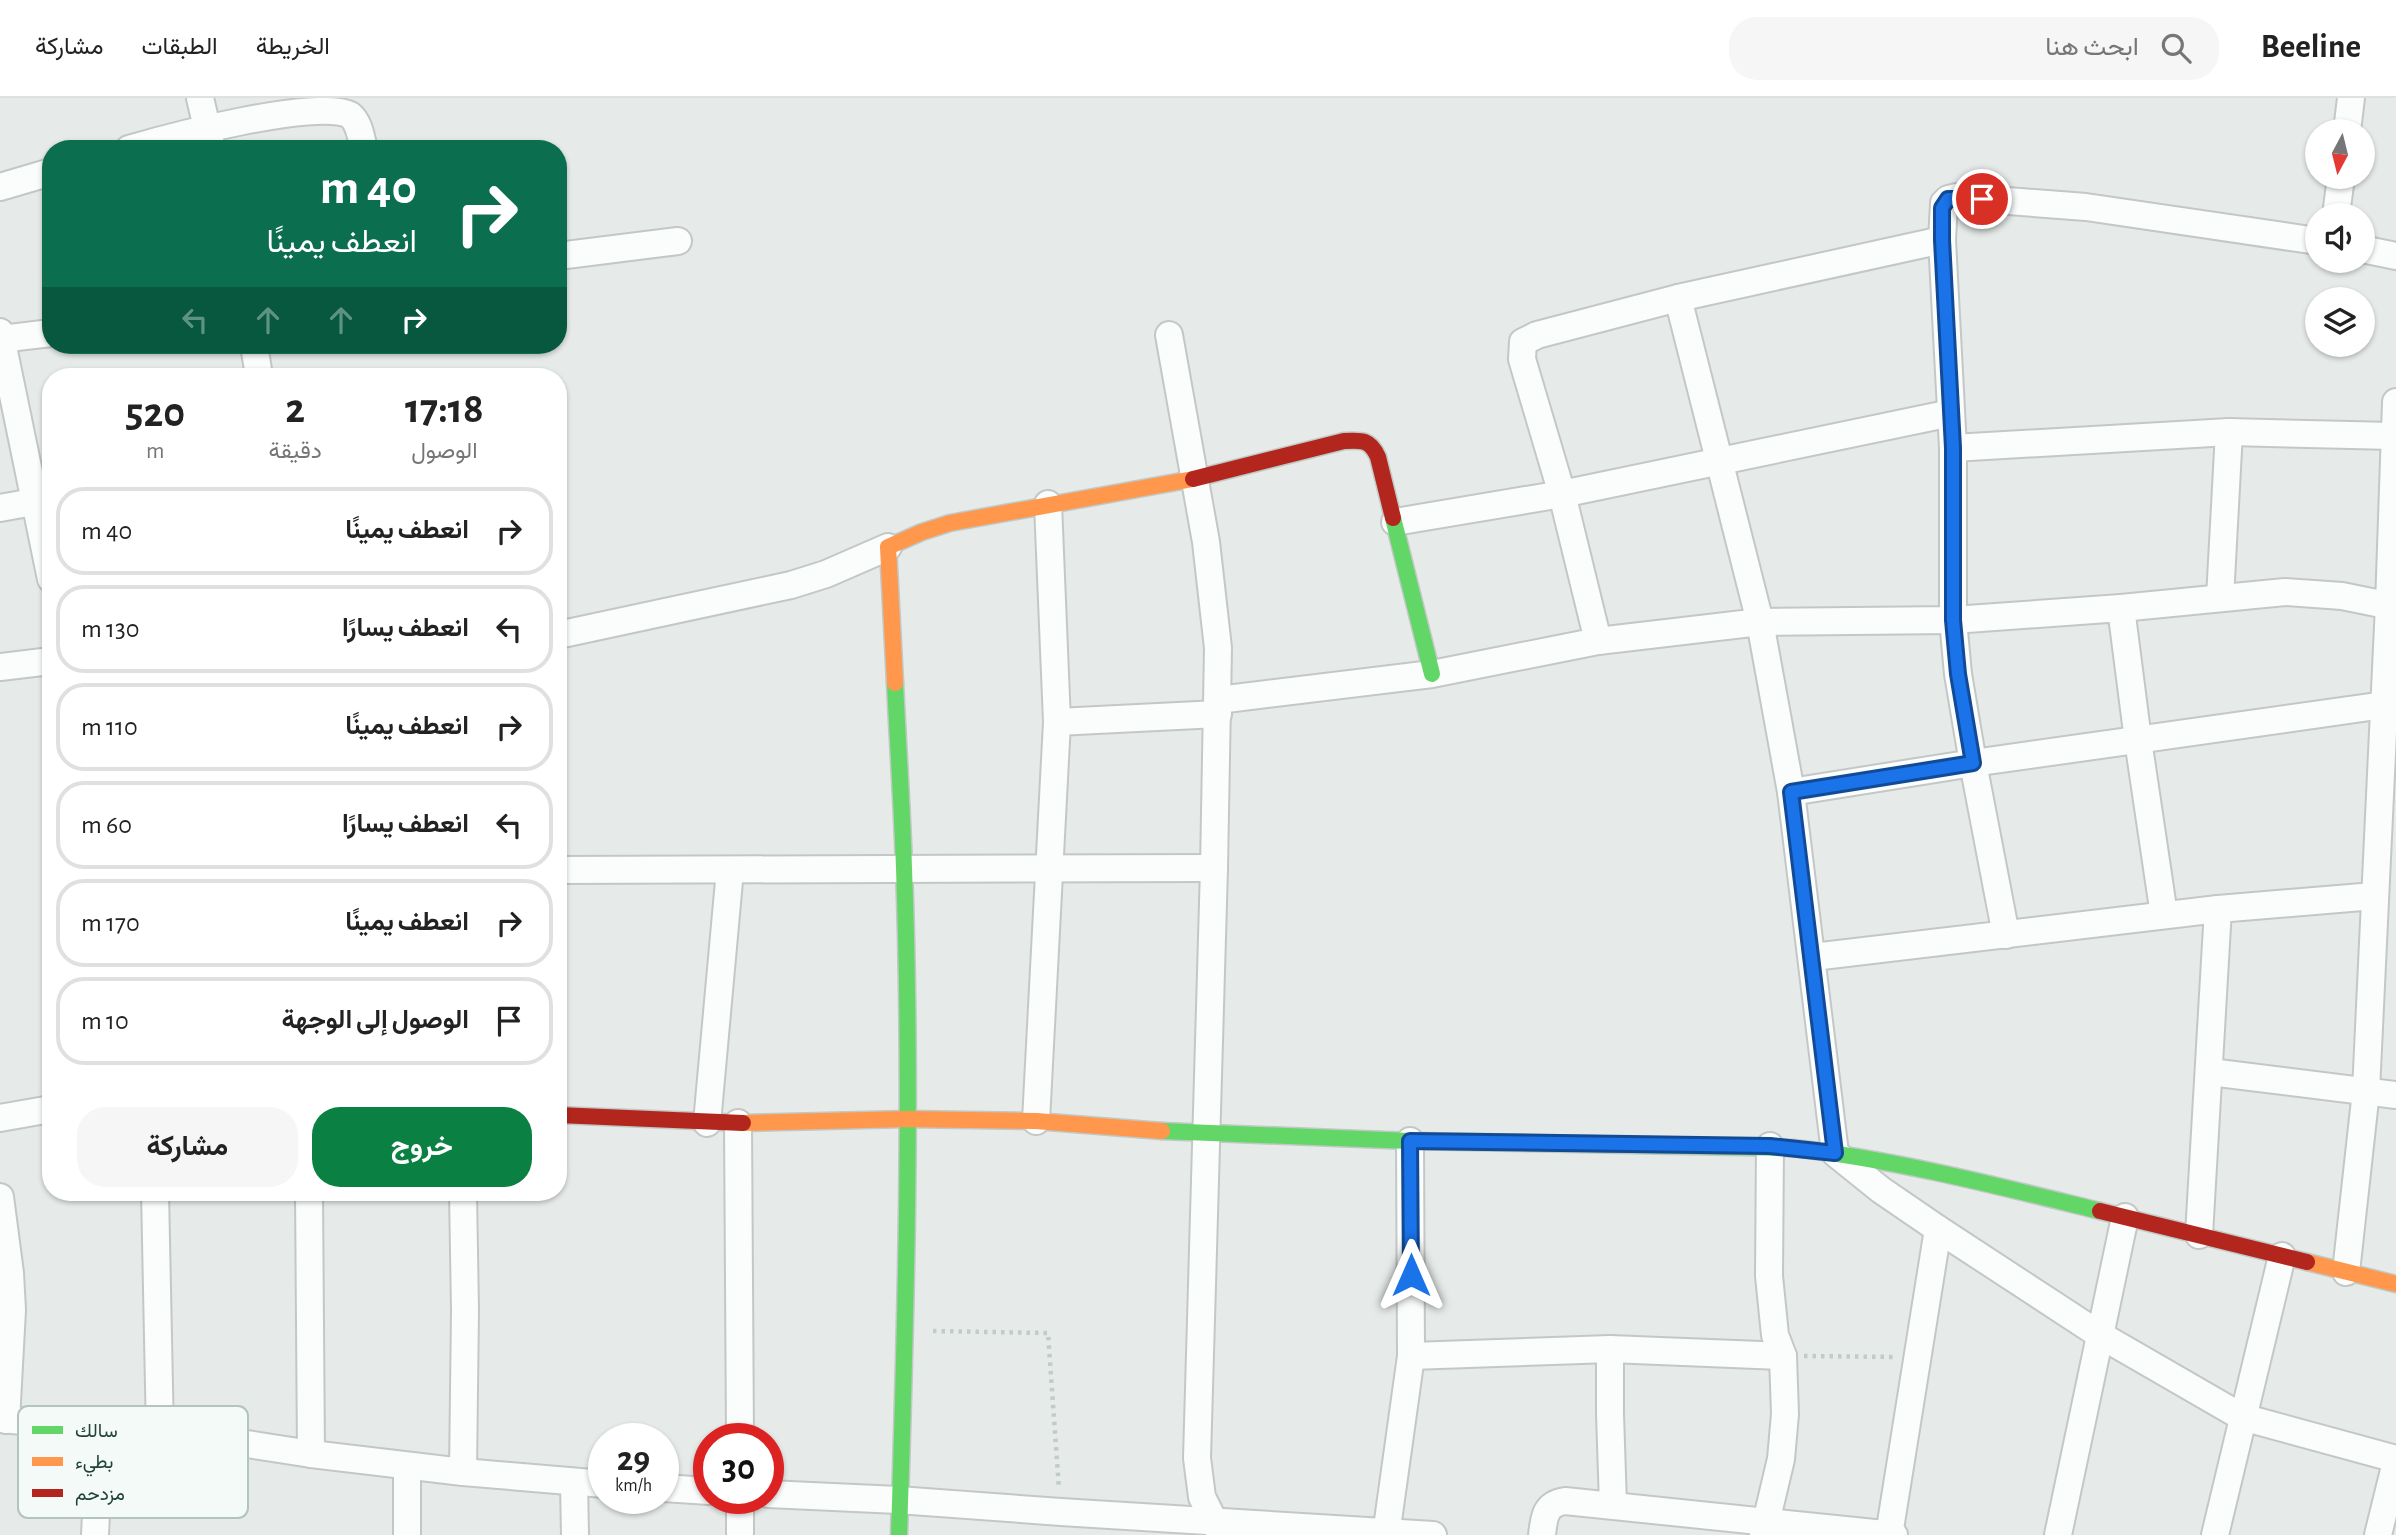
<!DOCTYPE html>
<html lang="ar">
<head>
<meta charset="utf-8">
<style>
	:root { --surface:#fff; --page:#f6f6f6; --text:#222; --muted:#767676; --line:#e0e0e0; --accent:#0b8043 }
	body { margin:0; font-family:"Alegreya Sans",Vazirmatn,sans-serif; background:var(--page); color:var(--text); direction:rtl; height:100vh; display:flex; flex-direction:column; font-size:26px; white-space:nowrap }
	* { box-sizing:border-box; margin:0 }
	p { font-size:23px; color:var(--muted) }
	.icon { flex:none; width:38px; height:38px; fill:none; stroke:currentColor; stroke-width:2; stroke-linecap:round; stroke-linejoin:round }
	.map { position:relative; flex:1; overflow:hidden; direction:ltr }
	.details { position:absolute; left:42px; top:270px; width:525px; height:833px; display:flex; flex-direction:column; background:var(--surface); border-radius:28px; box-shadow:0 2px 5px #0004; direction:rtl }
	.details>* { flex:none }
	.hud { position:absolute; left:42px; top:42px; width:525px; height:214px; border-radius:28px; box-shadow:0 2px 5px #0004; direction:rtl; background:#0b6e4f; color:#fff; overflow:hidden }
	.needle { width:46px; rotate:187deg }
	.controls { position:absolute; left:2305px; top:21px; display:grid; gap:14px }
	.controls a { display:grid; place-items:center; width:70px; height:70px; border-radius:50%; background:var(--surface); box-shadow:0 2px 5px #0004; font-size:35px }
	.speed { position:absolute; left:588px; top:1325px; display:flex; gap:14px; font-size:35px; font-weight:700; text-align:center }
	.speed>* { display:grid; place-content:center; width:91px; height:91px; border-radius:50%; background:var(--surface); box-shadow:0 2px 5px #0004; line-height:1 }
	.speed small { font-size:18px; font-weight:400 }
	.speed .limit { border:10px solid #d22; background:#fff; color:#111 }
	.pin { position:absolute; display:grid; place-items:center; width:60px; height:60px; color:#fff; margin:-30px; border:4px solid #fff; border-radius:50%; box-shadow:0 2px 7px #0007 }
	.me { position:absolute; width:77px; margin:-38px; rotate:0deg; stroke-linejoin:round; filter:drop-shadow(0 0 5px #0008) }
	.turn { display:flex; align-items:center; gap:24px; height:147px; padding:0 35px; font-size:32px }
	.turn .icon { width:91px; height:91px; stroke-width:2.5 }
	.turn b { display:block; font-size:49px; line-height:60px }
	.lanes { display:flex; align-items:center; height:66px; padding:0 35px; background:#0003; justify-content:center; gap:35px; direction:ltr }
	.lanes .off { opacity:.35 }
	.eta { display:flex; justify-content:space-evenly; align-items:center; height:119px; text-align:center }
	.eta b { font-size:42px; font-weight:700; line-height:49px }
	.action { display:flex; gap:14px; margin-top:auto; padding:14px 35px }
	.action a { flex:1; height:80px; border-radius:28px; background:var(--accent); color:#fff; font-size:28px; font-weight:700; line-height:80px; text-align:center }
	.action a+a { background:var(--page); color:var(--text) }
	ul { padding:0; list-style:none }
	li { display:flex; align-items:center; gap:21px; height:88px; margin:0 14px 10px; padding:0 21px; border:4px solid var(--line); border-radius:28px }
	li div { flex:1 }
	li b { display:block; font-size:26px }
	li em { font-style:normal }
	header { display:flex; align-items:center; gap:42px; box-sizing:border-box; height:98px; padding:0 35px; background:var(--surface); border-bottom:2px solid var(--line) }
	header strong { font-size:33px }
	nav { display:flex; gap:38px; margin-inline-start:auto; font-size:24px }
	.search { width:490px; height:63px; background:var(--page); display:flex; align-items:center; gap:18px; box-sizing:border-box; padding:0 24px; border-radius:28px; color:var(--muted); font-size:26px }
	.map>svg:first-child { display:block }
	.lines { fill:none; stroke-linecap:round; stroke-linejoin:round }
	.street-casing { stroke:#c3c8c6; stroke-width:30 }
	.fast-casing { stroke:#c1c9c6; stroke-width:19 }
	.slow-casing { stroke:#c1c9c6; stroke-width:19 }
	.jam-casing { stroke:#c1c9c6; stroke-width:19 }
	.path { stroke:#c1cbc9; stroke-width:4.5; stroke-dasharray:3.5 5; stroke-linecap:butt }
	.street { stroke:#fbfcfc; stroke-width:26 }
	.fast { stroke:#63d668; stroke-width:16 }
	.slow { stroke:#ff974d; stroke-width:16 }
	.jam { stroke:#b3261e; stroke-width:16 }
	.route-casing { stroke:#114b97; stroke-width:18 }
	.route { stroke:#1a73e8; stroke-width:12 }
	.key { fill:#f4faf7; stroke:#b4c3be; stroke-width:2 }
	.key-label { font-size:19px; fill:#204239 }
</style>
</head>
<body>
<header>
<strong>Beeline</strong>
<div class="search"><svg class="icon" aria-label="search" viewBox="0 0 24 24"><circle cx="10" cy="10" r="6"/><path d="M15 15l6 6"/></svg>ابحث هنا</div>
<nav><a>الخريطة</a><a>الطبقات</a><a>مشاركة</a></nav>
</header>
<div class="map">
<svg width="2396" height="1437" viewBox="0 0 2396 1437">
	<rect width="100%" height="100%" fill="#e6ebe9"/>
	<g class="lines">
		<!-- street casing -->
		<g class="street-casing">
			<g id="street">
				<polyline points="200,0 212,51"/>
				<polyline points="2347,33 2351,0"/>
				<path d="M129,51C170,39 317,0 350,17C359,24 361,39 364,51"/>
				<polyline points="0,89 51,74"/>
				<polyline points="2336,117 2341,79"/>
				<polyline points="2317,143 2086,109 1956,99 1948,101 1944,105 1942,142 1953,350 1953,522 1958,576 1973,665 2384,607"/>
				<polyline points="2362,151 2396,158"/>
				<polyline points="558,158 678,143"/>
				<polyline points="1678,200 1760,524 1791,694 1835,1055 1881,1092 1938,1131 2100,1237 2242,1319 2396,1361"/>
				<polyline points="0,234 51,481"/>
				<polyline points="1169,237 1206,444 1218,550 1214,770 1197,1360 1202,1399 1221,1437"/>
				<polyline points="0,241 51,235"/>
				<polyline points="254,247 259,278"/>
				<polyline points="1953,350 2229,334 2393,338"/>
				<polyline points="1048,406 1057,624"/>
				<polyline points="0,410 50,401"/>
				<polyline points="1395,424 1562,396 1951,315"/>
				<polyline points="2220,500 2229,334"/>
				<polyline points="2121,510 2285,494 2342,498 2396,509"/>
				<polyline points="558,537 791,487 826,476 888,449"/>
				<polyline points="1598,543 1562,396 1522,261 1523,244 1537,237 1678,200 1942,142"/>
				<polyline points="0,569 51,563"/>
				<polyline points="1218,602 1432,576 1598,543 1760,524 1953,522 2121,510 2138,642 2164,817"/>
				<polyline points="1791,694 1973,665 2006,837"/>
				<polyline points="558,772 1214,770"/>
				<polyline points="1813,859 2218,811 2374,798"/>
				<polyline points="2210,974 2396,997"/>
				<polyline points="0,1020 51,1011"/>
				<polyline points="1036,1023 1057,624 1218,616"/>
				<polyline points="707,1025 730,772"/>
				<polyline points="738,1025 740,1340"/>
				<polyline points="155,1094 160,1336"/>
				<polyline points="309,1094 311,1356"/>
				<polyline points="463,1094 465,1212 463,1374"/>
				<polyline points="0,1099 10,1175 12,1212 6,1322"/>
				<polyline points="2199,1137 2218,811"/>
				<polyline points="2346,1174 2366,993 2389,507 2396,304"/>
				<polyline points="1610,1251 1610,1316 1613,1407"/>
				<polyline points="1411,1258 1610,1251 1783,1258"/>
				<polyline points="0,1321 215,1341 311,1356 463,1374 604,1386"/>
				<polyline points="407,1368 407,1437"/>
				<polyline points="574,1384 575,1437"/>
				<polyline points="663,1390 709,1393"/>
				<polyline points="768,1396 898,1402 1061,1414 1433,1437"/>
				<polyline points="95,1437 100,1330"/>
				<polyline points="740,1437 740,1400"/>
				<polyline points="1386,1437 1411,1258 1410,1043"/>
				<path d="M1542,1437C1544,1419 1545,1406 1565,1403L1894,1437"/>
				<polyline points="1763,1437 1781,1361 1785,1316 1783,1258 1775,1237 1769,1178 1770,1048"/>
				<polyline points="1889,1437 1938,1131"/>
				<polyline points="2058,1437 2125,1119"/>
				<polyline points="2215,1437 2282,1158"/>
				<polyline points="2378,1437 2396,1364"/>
			</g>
		</g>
		<!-- fast casing -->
		<g class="fast-casing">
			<g id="fast">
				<polyline points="1393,420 1432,576"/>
				<path d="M895,585C898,647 902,708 904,770C912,992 906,1215 899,1437"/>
				<path d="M1162,1033L1410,1043L1793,1050C1897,1062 1998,1088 2100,1113"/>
			</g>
		</g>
		<!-- slow casing -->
		<g class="slow-casing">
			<g id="slow">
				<polyline points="895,585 888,449 922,434 950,425 1193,381"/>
				<polyline points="743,1025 907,1021 1036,1023 1162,1033"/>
				<polyline points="2307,1164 2396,1186"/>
			</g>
		</g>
		<!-- jam casing -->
		<g class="jam-casing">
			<g id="jam">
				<path d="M1193,381L1344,343C1361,342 1370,341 1378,359L1393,420"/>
				<polyline points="558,1017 743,1025"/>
				<polyline points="2100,1113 2307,1164"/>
			</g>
		</g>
		<!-- path -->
		<g class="path">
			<polyline points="933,1233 1048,1235 1059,1391"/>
			<polyline points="1804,1258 1897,1259"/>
		</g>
		<!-- street -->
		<use href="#street" class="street"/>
		<!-- fast -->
		<use href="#fast" class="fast"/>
		<!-- slow -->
		<use href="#slow" class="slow"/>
		<!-- jam -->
		<use href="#jam" class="jam"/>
	</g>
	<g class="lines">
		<!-- route casing -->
		<g class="route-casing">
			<polyline id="route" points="1411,1177 1410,1043 1770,1048 1835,1055 1791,694 1973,665 1958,576 1953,522 1953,350 1942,142 1942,110 1948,101 1982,101"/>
		</g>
		<!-- route -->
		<use href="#route" class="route"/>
	</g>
	<!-- legend -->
	<rect x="18" y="1308" width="230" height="112" rx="10" class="key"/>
	<rect x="32" y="1328" width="31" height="8" fill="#63d668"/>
	<rect x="32" y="1359" width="31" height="9" fill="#ff974d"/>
	<rect x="32" y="1391" width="31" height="8" fill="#b3261e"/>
	<g class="key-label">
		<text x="75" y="1339">سالك</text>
		<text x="75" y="1370">بطيء</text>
		<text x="75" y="1402">مزدحم</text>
	</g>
</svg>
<div class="controls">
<a><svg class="needle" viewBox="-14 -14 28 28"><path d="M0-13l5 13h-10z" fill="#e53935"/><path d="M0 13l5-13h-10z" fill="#767676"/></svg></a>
<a><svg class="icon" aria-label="sound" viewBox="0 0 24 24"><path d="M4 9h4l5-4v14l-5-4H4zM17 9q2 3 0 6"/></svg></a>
<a><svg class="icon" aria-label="layers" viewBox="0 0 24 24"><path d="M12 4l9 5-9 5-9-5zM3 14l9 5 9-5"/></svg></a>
</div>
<div class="speed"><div>29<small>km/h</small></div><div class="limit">30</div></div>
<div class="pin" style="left:1982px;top:101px;background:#d93025"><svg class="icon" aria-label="arrive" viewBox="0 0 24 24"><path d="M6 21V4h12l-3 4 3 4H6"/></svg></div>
<svg class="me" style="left:1411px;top:1177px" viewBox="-20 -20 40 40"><path d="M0-17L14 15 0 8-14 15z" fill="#1a73e8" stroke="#fff" stroke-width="4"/></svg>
<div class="hud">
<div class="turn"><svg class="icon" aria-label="right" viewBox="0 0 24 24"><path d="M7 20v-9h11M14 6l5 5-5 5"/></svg><div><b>40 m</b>انعطف يمينًا</div></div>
<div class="lanes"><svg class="icon off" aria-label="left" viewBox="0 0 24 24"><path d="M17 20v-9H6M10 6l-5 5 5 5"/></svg><svg class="icon off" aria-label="ahead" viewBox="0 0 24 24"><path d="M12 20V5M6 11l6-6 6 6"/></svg><svg class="icon off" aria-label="ahead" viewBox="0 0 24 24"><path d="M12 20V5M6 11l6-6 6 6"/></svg><svg class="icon" aria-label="right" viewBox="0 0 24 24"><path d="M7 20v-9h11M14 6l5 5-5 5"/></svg></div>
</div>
<section class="details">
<div class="eta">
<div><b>17:18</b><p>الوصول</p></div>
<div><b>2</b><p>دقيقة</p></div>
<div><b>520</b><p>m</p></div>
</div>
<ul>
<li><svg class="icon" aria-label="right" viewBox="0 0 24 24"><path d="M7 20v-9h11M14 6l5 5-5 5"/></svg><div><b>انعطف يمينًا</b></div><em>40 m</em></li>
<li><svg class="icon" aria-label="left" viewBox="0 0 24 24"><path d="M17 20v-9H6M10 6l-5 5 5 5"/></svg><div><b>انعطف يسارًا</b></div><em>130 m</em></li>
<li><svg class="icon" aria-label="right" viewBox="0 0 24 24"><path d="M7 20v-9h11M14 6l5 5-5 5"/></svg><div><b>انعطف يمينًا</b></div><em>110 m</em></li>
<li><svg class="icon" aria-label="left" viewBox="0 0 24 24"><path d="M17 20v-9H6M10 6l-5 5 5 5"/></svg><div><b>انعطف يسارًا</b></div><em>60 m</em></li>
<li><svg class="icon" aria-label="right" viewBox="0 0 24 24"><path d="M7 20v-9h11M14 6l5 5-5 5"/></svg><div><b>انعطف يمينًا</b></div><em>170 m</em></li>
<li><svg class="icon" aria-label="arrive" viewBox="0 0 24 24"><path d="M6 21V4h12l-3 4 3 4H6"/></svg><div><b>الوصول إلى الوجهة</b></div><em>10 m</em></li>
</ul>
<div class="action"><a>خروج</a><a>مشاركة</a></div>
</section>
</div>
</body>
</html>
